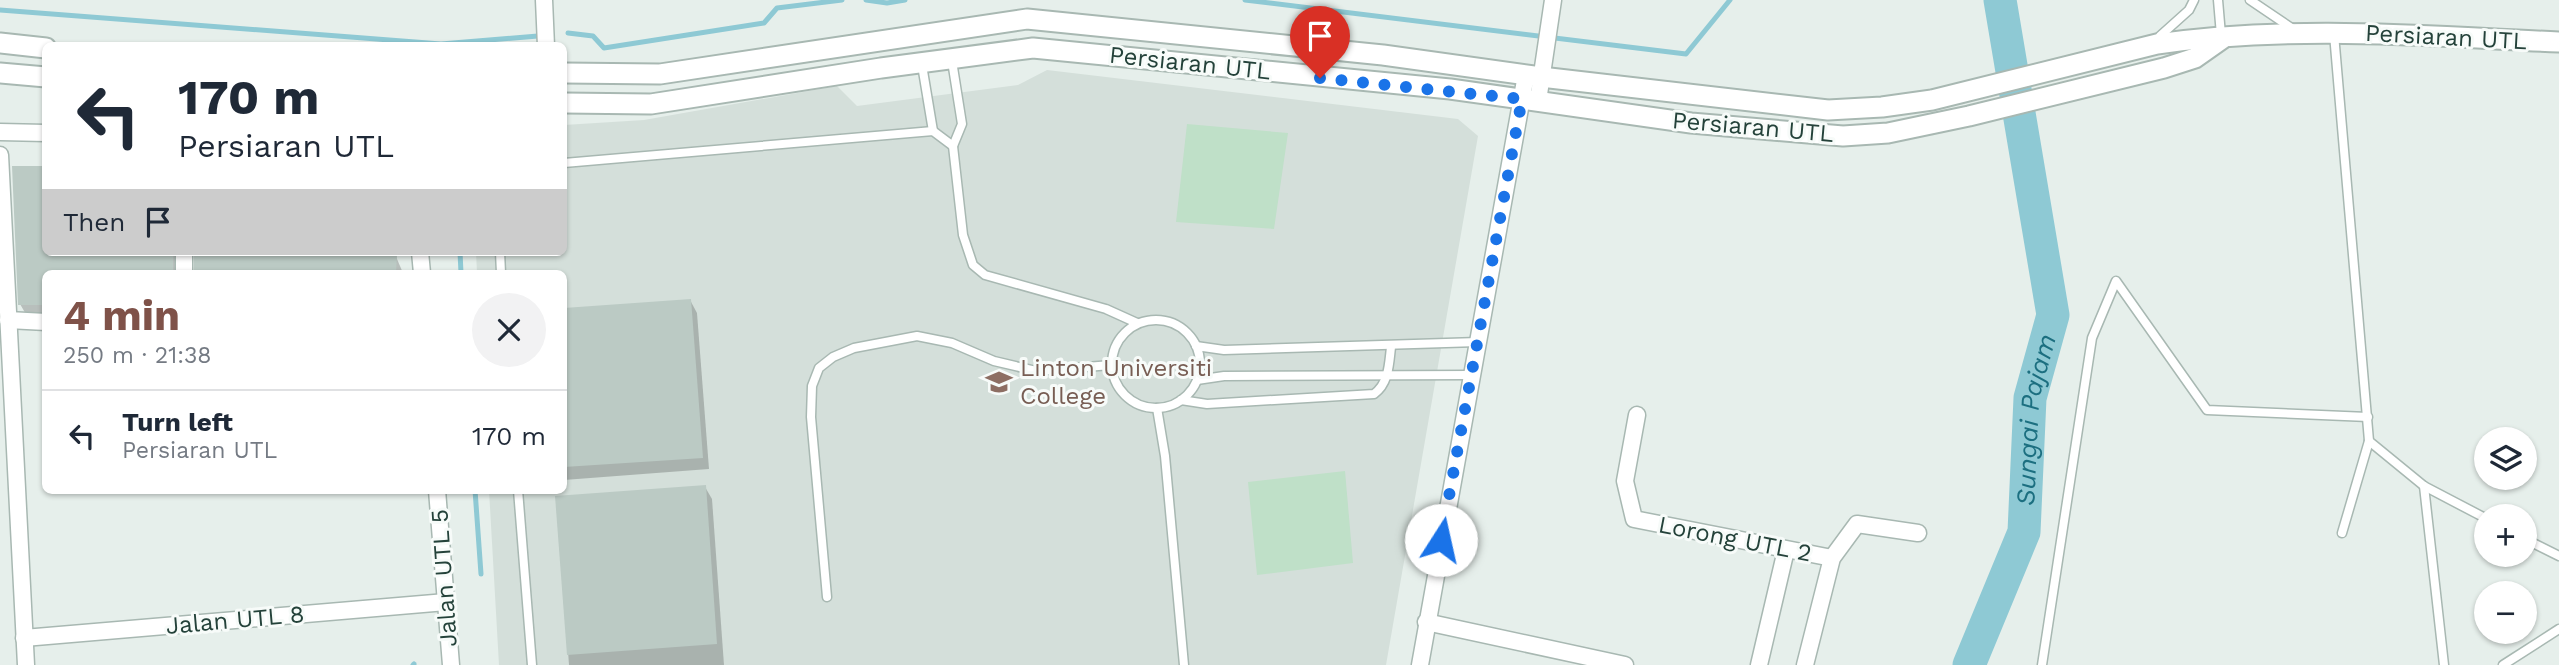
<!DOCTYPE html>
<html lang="en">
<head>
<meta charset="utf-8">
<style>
	:root { --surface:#fff; --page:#f2f2f3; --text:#1f2937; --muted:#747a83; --line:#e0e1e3; --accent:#7f5249 }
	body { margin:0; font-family:"Work Sans",sans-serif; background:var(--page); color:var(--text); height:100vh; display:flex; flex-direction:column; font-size:26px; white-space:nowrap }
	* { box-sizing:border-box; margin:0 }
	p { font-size:23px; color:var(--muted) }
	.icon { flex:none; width:38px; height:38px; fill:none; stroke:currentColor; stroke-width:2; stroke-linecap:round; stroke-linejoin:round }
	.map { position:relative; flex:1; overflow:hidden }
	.drawer { position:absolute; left:42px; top:270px; width:525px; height:224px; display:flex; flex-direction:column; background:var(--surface); border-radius:10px; box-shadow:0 2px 5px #0004 }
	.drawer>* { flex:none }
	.banner { position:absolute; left:42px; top:42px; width:525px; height:214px; border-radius:10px; box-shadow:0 2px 5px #0004; background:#fff; color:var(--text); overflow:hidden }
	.controls { position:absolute; left:2474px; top:427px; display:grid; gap:14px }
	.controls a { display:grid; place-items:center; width:63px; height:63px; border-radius:50%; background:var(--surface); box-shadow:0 2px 5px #0004; font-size:35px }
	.pin { position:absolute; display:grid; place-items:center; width:60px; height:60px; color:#fff; margin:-72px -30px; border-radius:50% 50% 50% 0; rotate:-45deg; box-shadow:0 0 7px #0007 }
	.pin .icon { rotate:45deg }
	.me { position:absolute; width:77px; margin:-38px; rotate:10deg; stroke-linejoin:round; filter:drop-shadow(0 0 5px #0008) }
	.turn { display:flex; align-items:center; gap:24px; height:147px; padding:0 21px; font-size:32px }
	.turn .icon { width:91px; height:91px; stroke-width:2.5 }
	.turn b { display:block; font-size:49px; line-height:60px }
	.then { display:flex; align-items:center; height:66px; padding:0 21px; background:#0003; gap:14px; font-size:26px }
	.round { display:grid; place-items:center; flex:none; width:74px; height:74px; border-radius:37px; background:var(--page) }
	.headline { display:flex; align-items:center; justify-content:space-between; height:119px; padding:0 21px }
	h1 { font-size:42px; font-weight:700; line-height:52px; color:var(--accent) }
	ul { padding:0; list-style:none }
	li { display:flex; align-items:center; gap:21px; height:91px; padding:0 21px; border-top:2px solid var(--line) }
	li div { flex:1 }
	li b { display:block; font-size:26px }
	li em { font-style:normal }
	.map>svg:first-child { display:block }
	.built { fill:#d4dfda }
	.green { fill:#bfe0c8 }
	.shadow { fill:#0003 }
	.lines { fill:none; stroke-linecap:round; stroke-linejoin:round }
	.stream { stroke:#8ec9d4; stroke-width:5 }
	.river { stroke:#8ec9d4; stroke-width:33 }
	.building { fill:#bbcac4 }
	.service-casing { stroke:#a8b8b2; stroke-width:11 }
	.minor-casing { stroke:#a8b8b2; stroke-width:19 }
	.tertiary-casing { stroke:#a8b8b2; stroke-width:23 }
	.service { stroke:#fff; stroke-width:8 }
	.minor { stroke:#fff; stroke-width:16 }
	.tertiary { stroke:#fff; stroke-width:19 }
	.route { stroke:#1a73e8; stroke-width:12; stroke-dasharray:0 21.6 }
	.labels { text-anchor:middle; stroke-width:6; stroke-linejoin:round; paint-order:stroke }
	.street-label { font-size:24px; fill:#24423a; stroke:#f7fbf9 }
	.education-label { font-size:24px; fill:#785e54; stroke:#f7fbf9; text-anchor:start }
	.water-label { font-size:26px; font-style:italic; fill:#1c6f80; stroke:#f7fbf9 }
</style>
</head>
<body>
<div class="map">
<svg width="2559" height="665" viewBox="0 0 2559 665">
	<rect width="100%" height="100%" fill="#e6efeb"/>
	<!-- built -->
	<polygon class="built" points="1047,70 1458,119 1478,136 1386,665 499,665 489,490 564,490 564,273 477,273 476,252 564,252 564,125 644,120 837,86 857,106 1018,85"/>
	<!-- green -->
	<g class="green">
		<polygon points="1187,124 1288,133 1274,229 1176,222"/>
		<polygon points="1345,471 1353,563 1257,575 1248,482"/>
	</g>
	<!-- shadow -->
	<g class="shadow">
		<polygon points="46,252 179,252 179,273 46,273 46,317 27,316 20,304"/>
		<polygon points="195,252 394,252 403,273 196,273"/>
		<polygon points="690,300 697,313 709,469 564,480 564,310"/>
		<polygon points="705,487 712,499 724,665 569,665 557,498"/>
	</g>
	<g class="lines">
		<!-- stream -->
		<g class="stream">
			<polyline points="866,0 887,3 905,0"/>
			<polyline points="1245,0 1686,54 1730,0"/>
			<polyline points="0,10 441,44 538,36"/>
			<polyline points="568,33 593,36 604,48 764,23 777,8 842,0"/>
			<polyline points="460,252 461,273"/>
			<polyline points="475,490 481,574"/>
			<polyline points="413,665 414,664"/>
		</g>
		<!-- river -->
		<path class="river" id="s1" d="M1969,665L2024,532L2030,398L2053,315L2000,0"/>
	</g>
	<!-- building -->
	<g class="building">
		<polygon points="12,166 46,166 46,252 173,252 173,273 46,273 46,305 18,305"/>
		<polygon points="194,252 397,255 396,273 194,273"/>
		<polygon points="691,299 703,458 564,467 564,308"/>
		<polygon points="706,485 717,644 567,655 555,496"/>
	</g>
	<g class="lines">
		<!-- service casing -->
		<g class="service-casing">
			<g id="service">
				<polyline points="2218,0 2221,35"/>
				<polyline points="2250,0 2296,31"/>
				<polyline points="2334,34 2369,441 2424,486 2487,519"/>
				<polyline points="2158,41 2160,36 2189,10 2194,0"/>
				<polyline points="952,61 962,124 953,146 963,235 973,265 985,275 1106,309 1137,323"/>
				<polyline points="922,65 933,131"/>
				<polyline points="564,163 933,131 953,146"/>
				<polyline points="500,252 501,273"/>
				<circle cx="1156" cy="364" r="44"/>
				<polyline points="1196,346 1224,350 1478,342"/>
				<polyline points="1197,380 1224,376 1472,375"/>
				<path d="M1181,400L1207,404L1374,394C1389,383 1389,364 1391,347"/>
				<polyline points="1157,408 1165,456 1184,665"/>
				<polyline points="2424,486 2444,665"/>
				<polyline points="518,490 532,665"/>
				<polyline points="2342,533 2369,441"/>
				<polyline points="2525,539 2559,556"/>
				<polyline points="827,597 811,417 812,386 819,368 833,357 854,348 917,336 952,343 994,361 1036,371 1111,365"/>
				<polyline points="2042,665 2092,338 2116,281 2207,410 2368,417"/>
				<polyline points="2503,665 2559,629"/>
			</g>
		</g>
		<!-- minor casing -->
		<g class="minor-casing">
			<g id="minor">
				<polyline points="544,0 546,46"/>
				<polyline points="1538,101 1553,0"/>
				<polyline points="0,132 46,133"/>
				<polyline points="0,155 26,665"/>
				<polyline points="420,252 422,273"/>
				<polyline points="184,273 184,252"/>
				<polyline points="8,320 46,322"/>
				<polyline points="1637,415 1625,481 1634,519 1832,558"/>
				<polyline points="437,490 451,665"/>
				<polyline points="1426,622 1625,665"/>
				<polyline points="24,638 446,602"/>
				<polyline points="1420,665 1526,75"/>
				<polyline points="1759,665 1786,550"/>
				<polyline points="1805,665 1832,558 1857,524 1918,533"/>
			</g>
		</g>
		<!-- tertiary casing -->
		<g class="tertiary-casing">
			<g id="tertiary">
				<polyline points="0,43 46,48"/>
				<polyline points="0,73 46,77"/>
				<path d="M564,73L660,74L1027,19L1383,55L1541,77L1828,110L1882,107L1932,100L2157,44C2291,25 2424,36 2559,42"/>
				<polyline points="564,103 651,104 881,68 1033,48 1450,89 1691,123 1843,136 1888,133 1969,116 2164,68 2195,58 2222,39"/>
			</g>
		</g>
		<!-- service -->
		<use href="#service" class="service"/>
		<!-- minor -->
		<use href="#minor" class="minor"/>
		<!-- tertiary -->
		<use href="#tertiary" class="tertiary"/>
	</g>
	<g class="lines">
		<!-- route -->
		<polyline class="route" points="1320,78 1522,99 1441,540"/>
	</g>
	<!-- icons -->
	<defs>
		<g id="university-bare" transform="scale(2.1)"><path d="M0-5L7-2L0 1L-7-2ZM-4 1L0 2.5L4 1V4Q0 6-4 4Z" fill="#8d6e63" stroke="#f7fbf9" stroke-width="2.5" paint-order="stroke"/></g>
	</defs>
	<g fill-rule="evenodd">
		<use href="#university-bare" x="999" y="382"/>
	</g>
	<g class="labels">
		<!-- street labels -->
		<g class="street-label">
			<text transform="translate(2446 37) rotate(3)" y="8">Persiaran UTL</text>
			<text transform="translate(1190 63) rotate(6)" y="8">Persiaran UTL</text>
			<text transform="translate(1753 127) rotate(5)" y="8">Persiaran UTL</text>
			<text transform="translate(1735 539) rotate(11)" y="8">Lorong UTL 2</text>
			<text transform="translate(444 578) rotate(-94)" y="8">Jalan UTL 5</text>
			<text transform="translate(235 620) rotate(-5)" y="8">Jalan UTL 8</text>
		</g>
		<!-- education labels -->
		<g class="education-label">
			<text x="1020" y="376">Linton Universiti<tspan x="1020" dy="28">College</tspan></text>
		</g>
		<!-- water labels -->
		<g class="water-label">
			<text dy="9" stroke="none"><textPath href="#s1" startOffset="257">Sungai Pajam</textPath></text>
		</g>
	</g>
</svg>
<div class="controls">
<a><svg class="icon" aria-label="layers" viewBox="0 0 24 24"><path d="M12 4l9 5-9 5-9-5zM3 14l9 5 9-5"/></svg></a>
<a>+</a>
<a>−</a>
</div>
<div class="pin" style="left:1320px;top:78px;background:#d93025"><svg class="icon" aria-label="arrive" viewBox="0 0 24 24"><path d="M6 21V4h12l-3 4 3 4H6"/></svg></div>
<svg class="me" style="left:1441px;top:540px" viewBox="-20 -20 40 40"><circle r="19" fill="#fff"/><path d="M0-13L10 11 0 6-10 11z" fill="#1a73e8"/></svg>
<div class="banner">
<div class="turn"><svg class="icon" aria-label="left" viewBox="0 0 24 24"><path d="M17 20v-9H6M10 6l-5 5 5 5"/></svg><div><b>170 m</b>Persiaran UTL</div></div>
<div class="then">Then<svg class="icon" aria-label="arrive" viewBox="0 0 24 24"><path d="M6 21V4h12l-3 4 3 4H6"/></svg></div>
</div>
<section class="drawer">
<div class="headline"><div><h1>4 min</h1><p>250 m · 21:38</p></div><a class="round"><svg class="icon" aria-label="close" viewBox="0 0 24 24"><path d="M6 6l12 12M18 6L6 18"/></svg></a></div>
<ul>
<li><svg class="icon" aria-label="left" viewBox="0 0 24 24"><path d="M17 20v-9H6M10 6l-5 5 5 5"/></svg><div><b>Turn left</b><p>Persiaran UTL</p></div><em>170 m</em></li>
</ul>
</section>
</div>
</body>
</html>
